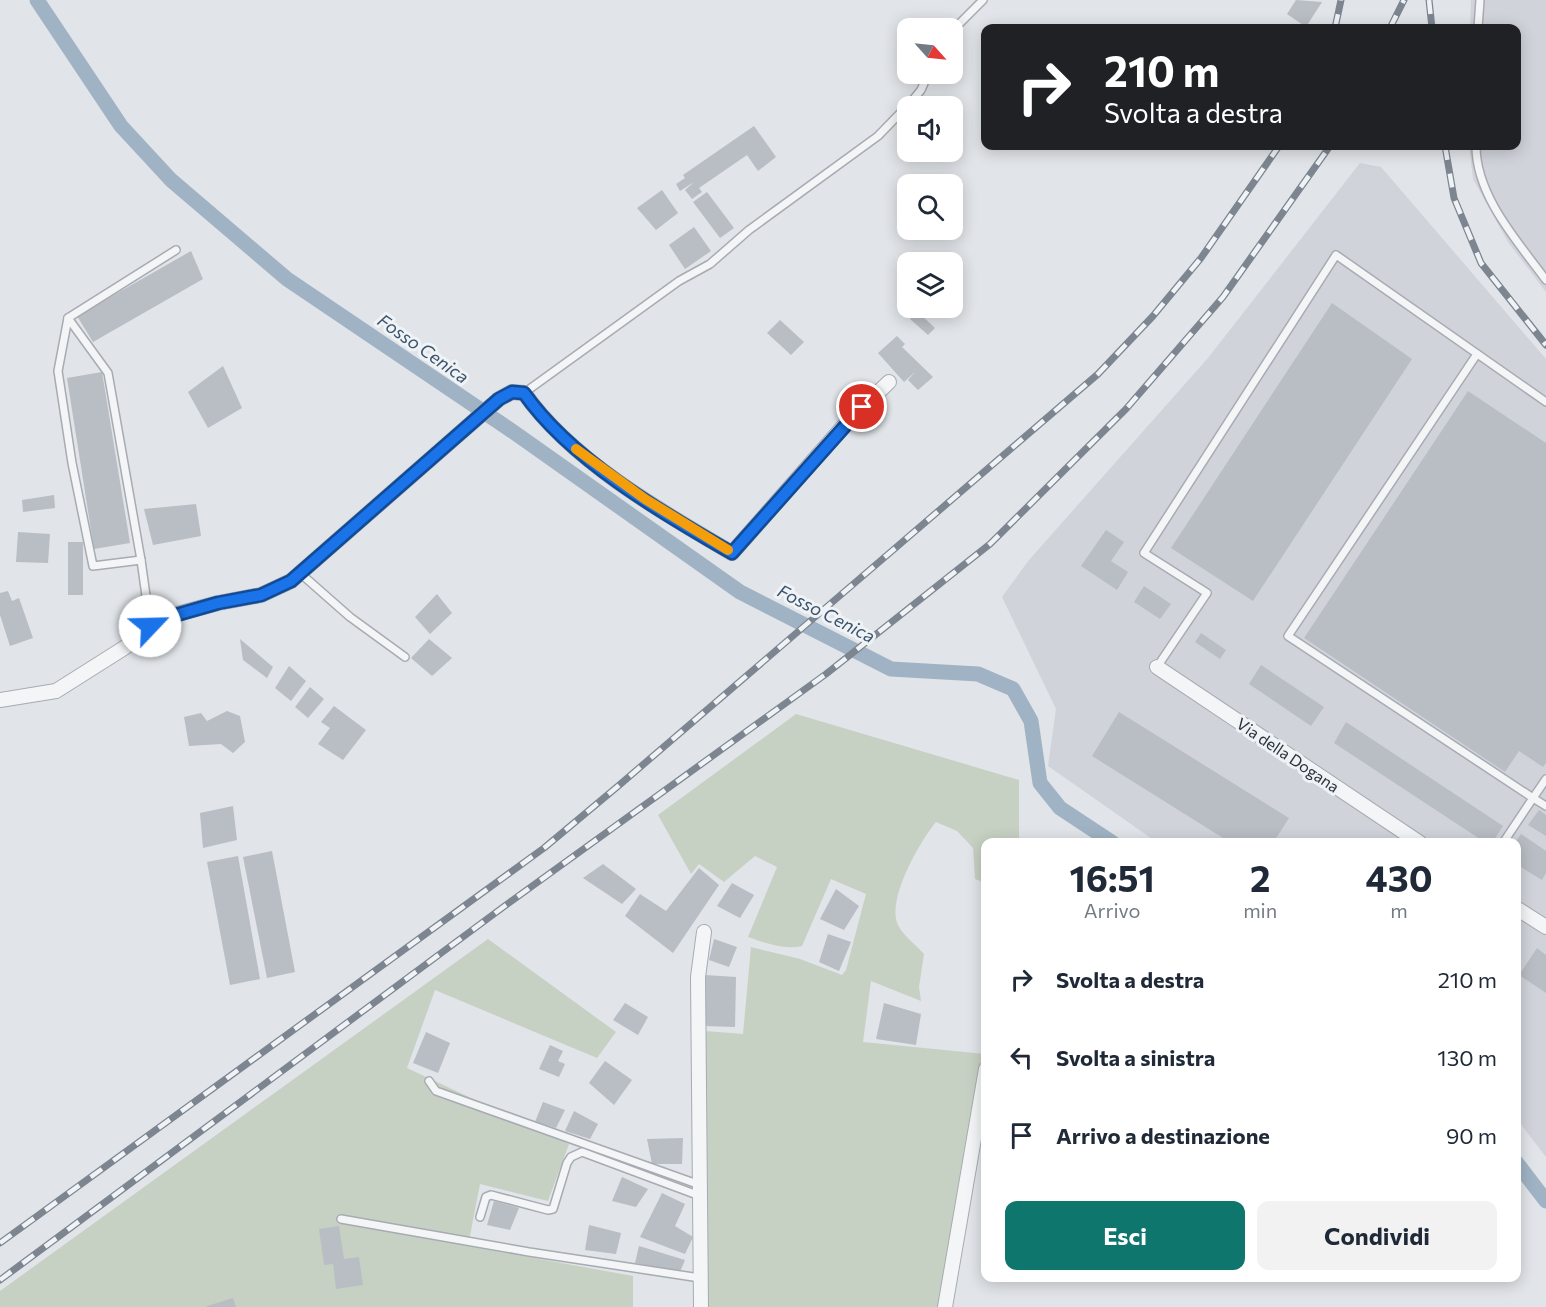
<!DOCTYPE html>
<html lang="it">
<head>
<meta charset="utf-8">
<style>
	:root { --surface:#fff; --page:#f2f2f3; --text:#1f2937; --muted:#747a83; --accent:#0f766e }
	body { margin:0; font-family:Commissioner,sans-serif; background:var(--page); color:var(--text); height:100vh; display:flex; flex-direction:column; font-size:22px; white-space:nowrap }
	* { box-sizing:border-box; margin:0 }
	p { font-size:20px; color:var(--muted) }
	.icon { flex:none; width:33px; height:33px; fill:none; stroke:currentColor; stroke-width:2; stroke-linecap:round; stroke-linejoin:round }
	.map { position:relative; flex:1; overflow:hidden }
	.details { position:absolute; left:981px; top:838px; width:540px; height:444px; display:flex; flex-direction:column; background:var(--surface); border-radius:12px; box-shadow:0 3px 15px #0003 }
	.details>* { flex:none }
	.banner { position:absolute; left:981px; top:24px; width:540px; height:126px; border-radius:12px; box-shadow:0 3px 15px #0003; background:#202124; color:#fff; overflow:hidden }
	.needle { width:39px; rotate:117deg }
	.tools { position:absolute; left:897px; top:18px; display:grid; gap:12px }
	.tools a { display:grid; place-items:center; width:66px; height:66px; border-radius:12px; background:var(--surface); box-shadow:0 3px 15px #0003; font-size:30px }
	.pin { position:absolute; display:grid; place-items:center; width:51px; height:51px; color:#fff; margin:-26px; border:3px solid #fff; border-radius:50%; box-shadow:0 2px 6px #0007 }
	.me { position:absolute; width:66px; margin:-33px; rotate:66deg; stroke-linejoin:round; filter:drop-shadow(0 0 4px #0008) }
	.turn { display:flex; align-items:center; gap:21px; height:126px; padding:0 24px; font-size:27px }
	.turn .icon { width:78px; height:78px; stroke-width:2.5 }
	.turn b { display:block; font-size:42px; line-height:51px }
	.eta { display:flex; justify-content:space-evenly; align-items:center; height:102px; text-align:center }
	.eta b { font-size:36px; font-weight:700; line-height:42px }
	.button { display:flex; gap:12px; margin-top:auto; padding:12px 24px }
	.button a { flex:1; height:69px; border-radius:12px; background:var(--accent); color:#fff; font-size:24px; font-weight:700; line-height:69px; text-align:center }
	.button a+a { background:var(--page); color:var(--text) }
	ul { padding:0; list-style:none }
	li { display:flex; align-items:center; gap:18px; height:78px; padding:0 24px }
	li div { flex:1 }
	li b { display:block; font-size:22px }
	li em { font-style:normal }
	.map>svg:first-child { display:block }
	.built { fill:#d0d3da }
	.green { fill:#c7d1c3 }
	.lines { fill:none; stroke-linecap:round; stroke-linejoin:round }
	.canal { stroke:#a0b3c4; stroke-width:15 }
	.building { fill:#b9bec4 }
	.lane-casing { stroke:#a7abb2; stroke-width:10 }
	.street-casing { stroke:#a7abb2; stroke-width:16 }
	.lane { stroke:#f3f5f7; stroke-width:7 }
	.street { stroke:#f3f5f7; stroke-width:14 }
	.rail-casing { stroke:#7c8590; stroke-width:7 }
	.rail { stroke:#f0f3f6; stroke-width:4.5; stroke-dasharray:14; stroke-linecap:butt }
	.route-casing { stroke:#114b97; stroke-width:15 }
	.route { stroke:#1a73e8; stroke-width:10 }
	.slow { stroke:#f59e0b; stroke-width:10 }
	.labels { text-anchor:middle; stroke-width:6; stroke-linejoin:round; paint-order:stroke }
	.street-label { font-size:16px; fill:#2b333e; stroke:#f0f3f6 }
	.water-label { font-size:18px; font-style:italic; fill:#3a536d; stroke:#f0f3f6 }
</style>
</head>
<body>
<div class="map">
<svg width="1546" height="1307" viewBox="0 0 1546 1307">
	<rect width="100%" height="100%" fill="#e1e4e8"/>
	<!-- built -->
	<g class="built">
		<polygon points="1471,0 1546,0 1546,292 1508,242 1473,179 1469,146 1516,146 1516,28 1470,28"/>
		<polygon points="1360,163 1381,167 1546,359 1546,1157 1517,1119 1516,843 1158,843 1048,766 1056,709 1002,597 1029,560 1208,358"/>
	</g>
	<!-- green -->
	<g class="green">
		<path d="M796,714L1019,780V843H986L985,883L975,879L973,848L957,831L936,822C920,841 884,903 899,927C905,937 917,946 924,954L919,987L921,1001L871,981L863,1042L985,1054L941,1307H708L705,1031L743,1034L751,947L800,959L842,975L846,970L866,894L831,879L802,946C783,950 765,943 748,937L777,867L755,856L724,882L699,864L691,874L658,815Z"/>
		<polygon points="488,939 616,1032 597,1058 435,990 407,1068 569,1144 548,1201 480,1184 468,1246 633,1276 633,1307 0,1307 0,1291"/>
	</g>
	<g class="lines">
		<!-- canal -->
		<g class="canal">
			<polyline points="37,0 121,126 171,180 287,279 512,431 740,592 891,669 978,674 1013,689 1031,721 1040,783 1060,808 1113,843"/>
			<polyline points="1516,1162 1546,1201"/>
		</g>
	</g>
	<!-- building -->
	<g class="building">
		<polygon points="1296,0 1322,2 1306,27 1287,14"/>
		<polygon points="754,126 776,157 758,171 747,155 699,188 702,192 692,199 685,190 694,182 680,191 676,184 685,178 683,175"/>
		<polygon points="662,190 678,213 656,230 637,208"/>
		<polygon points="707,192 734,228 720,238 693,202"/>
		<polygon points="694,227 711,251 685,269 669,245"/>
		<polygon points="191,251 203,279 93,342 77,316"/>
		<polygon points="1332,303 1412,359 1253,601 1171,548"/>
		<polygon points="917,311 935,328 928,335 910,319"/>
		<polygon points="780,320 804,342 791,355 767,333"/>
		<polygon points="897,336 905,344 902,347 933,377 918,390 908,380 915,372 904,382 878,353"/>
		<polygon points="223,366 242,408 208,428 188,392"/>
		<polygon points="102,372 130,543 94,549 67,378"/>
		<polygon points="1468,391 1546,443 1546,763 1543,767 1519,751 1505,772 1304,638"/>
		<polygon points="54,495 55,508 23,512 22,500"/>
		<polygon points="196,504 201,536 153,545 144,509"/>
		<polygon points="1106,530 1124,542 1111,561 1128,572 1117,590 1081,566"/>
		<polygon points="18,532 50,534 48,563 16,562"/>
		<rect x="68" y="542" width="15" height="53"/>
		<polygon points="1144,586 1171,604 1160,619 1134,602"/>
		<polygon points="8,591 12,601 19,598 33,638 10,646 0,615 0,593"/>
		<polygon points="437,594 452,613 430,634 415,617"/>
		<polygon points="1201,633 1226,650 1220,659 1195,642"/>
		<polygon points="240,639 273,667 267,678 243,660"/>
		<polygon points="429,639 452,658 432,676 411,658"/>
		<polygon points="1261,665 1324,707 1311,726 1249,684"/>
		<polygon points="289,666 306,681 291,701 275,688"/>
		<polygon points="310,687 324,699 308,718 295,707"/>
		<polygon points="334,706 366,730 343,760 318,744 330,728 321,722"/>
		<polygon points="227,711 240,716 245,742 233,753 221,744 189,746 184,717 201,713 207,721"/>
		<polygon points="1119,712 1289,818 1273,843 1231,843 1092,756"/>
		<polygon points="1346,722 1503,826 1492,843 1486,843 1334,743"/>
		<polygon points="233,806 237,840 203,848 200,813"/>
		<polygon points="1539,810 1546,815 1546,836 1528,825"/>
		<polygon points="1521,834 1546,851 1546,873 1542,880 1516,864 1515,843"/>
		<polygon points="272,851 295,972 267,978 243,857"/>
		<polygon points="238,856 260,979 230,985 207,862"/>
		<polygon points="603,864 636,889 622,904 583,878"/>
		<polygon points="699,868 719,885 673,953 625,916 640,894 666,911"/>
		<polygon points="732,883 754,895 740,918 717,906"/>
		<polygon points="836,889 859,906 844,930 820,919"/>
		<polygon points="828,934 851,942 839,971 819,962"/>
		<polygon points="714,939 737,947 729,967 709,960"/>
		<polygon points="1537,948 1546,955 1546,993 1519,975"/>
		<polygon points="705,975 736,977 735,1027 705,1026"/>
		<polygon points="625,1003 648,1017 638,1035 613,1020"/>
		<polygon points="884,1003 921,1014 916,1045 876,1039"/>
		<polygon points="426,1032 450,1043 438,1073 413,1063"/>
		<polygon points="550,1045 563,1051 558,1061 565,1064 559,1077 539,1069"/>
		<polygon points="605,1061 632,1080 614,1105 589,1083"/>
		<polygon points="543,1102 565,1110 556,1128 535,1122"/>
		<polygon points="574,1111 598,1124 590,1139 565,1131"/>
		<polygon points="683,1138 682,1164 652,1164 647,1139"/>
		<polygon points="622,1177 648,1189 636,1207 612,1201"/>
		<polygon points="662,1193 685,1204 675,1226 693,1237 685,1254 640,1237"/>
		<polygon points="494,1201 519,1208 510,1230 487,1225"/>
		<polygon points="589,1225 621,1233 616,1254 585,1250"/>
		<polygon points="339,1226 344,1259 359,1257 363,1285 336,1289 333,1264 324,1265 319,1229"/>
		<polygon points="639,1246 685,1260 680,1272 635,1263"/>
		<polygon points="233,1298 236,1307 207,1307 207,1306"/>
	</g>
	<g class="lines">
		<!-- lane casing -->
		<g class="lane-casing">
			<g id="lane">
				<polyline points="1478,28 1480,0"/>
				<polyline points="952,31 983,0"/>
				<path d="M1476,146C1476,196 1518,242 1546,280"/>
				<polyline points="68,318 108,373 141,560"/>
				<polyline points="1477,354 1288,636 1533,798 1503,843"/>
				<polyline points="524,393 679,281 710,264 749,230 878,136 912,101 921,90 928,74"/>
				<polyline points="300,573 350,617 405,657"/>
				<polyline points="150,624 141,560 93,566 72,463 58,371 68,318 176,250"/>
				<polyline points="1157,667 1207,593 1144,553 1336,255 1546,402"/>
				<polyline points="1546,779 1533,798 1546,806"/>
				<polyline points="429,1081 436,1091 700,1185"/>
				<polyline points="480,1217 486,1197 491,1195 548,1210 553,1209 567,1163 571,1157 582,1152 700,1196"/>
				<polyline points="341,1219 529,1252 700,1278"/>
			</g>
		</g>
		<!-- street casing -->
		<g class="street-casing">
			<g id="street">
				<polyline points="1157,667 1420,843"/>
				<path d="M0,700L56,691L124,648L144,634L155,620L218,603L261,595L291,581L499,399L512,392L524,393C572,461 660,511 732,553L849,420L889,382"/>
				<polyline points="1516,908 1546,927"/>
				<polyline points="701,1307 698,977 704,932"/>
				<polyline points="945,1307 986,1069"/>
			</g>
		</g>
		<!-- lane -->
		<use href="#lane" class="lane"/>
		<!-- street -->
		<use href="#street" class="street"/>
		<!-- rail casing -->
		<g class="rail-casing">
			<g id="rail">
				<polyline points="1429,0 1432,28"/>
				<polyline points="1335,28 1341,0"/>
				<polyline points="1390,28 1404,0"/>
				<polyline points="1445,146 1454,198 1481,263 1546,345"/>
				<polyline points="0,1243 544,848 617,787 1098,374 1153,316 1201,258 1279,146"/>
				<polyline points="0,1280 506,905 826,674 990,544 1126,409 1223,297 1330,146"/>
			</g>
		</g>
		<!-- rail -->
		<use href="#rail" class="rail"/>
	</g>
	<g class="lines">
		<!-- route casing -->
		<g class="route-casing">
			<path id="route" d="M150,626L155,621L218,603L261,595L291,581L499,399L512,392L524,393C570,459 662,513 732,553L862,407"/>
		</g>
		<!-- route -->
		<use href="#route" class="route"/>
		<!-- slow -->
		<polyline class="slow" points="576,449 645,499 728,550"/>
	</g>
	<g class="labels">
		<!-- street labels -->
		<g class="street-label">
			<text transform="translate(1288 755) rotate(34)" y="6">Via della Dogana</text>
		</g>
		<!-- water labels -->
		<g class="water-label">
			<text transform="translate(423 349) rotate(35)" y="6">Fosso Cenica</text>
			<text transform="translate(826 614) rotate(27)" y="6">Fosso Cenica</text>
		</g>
	</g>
</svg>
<div class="tools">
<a><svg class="needle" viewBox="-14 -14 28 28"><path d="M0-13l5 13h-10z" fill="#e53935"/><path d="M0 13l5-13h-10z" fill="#747a83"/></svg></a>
<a><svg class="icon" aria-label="sound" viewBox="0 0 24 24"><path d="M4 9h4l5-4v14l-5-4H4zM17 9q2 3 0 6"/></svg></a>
<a><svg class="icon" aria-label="search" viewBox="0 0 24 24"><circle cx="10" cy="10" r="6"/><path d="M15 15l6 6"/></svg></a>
<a><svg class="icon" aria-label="layers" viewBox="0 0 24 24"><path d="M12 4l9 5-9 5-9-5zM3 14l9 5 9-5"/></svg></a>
</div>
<div class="pin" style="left:862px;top:407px;background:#d93025"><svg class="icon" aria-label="arrive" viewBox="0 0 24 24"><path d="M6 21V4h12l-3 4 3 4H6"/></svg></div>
<svg class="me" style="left:150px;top:626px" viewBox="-20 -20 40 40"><circle r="19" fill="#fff"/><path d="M0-13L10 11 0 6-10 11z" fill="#1a73e8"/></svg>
<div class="banner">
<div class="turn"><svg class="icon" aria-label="right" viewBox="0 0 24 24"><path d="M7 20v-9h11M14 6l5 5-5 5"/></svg><div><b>210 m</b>Svolta a destra</div></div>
</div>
<section class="details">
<div class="eta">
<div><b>16:51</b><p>Arrivo</p></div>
<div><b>2</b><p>min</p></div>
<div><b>430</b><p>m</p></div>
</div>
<ul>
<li><svg class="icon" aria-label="right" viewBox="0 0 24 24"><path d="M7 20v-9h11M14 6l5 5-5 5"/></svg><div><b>Svolta a destra</b></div><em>210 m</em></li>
<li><svg class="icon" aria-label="left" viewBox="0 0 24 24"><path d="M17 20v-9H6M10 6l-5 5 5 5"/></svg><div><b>Svolta a sinistra</b></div><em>130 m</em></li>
<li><svg class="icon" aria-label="arrive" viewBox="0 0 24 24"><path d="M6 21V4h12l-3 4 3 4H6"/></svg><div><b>Arrivo a destinazione</b></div><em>90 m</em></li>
</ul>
<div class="button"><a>Esci</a><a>Condividi</a></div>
</section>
</div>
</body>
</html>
